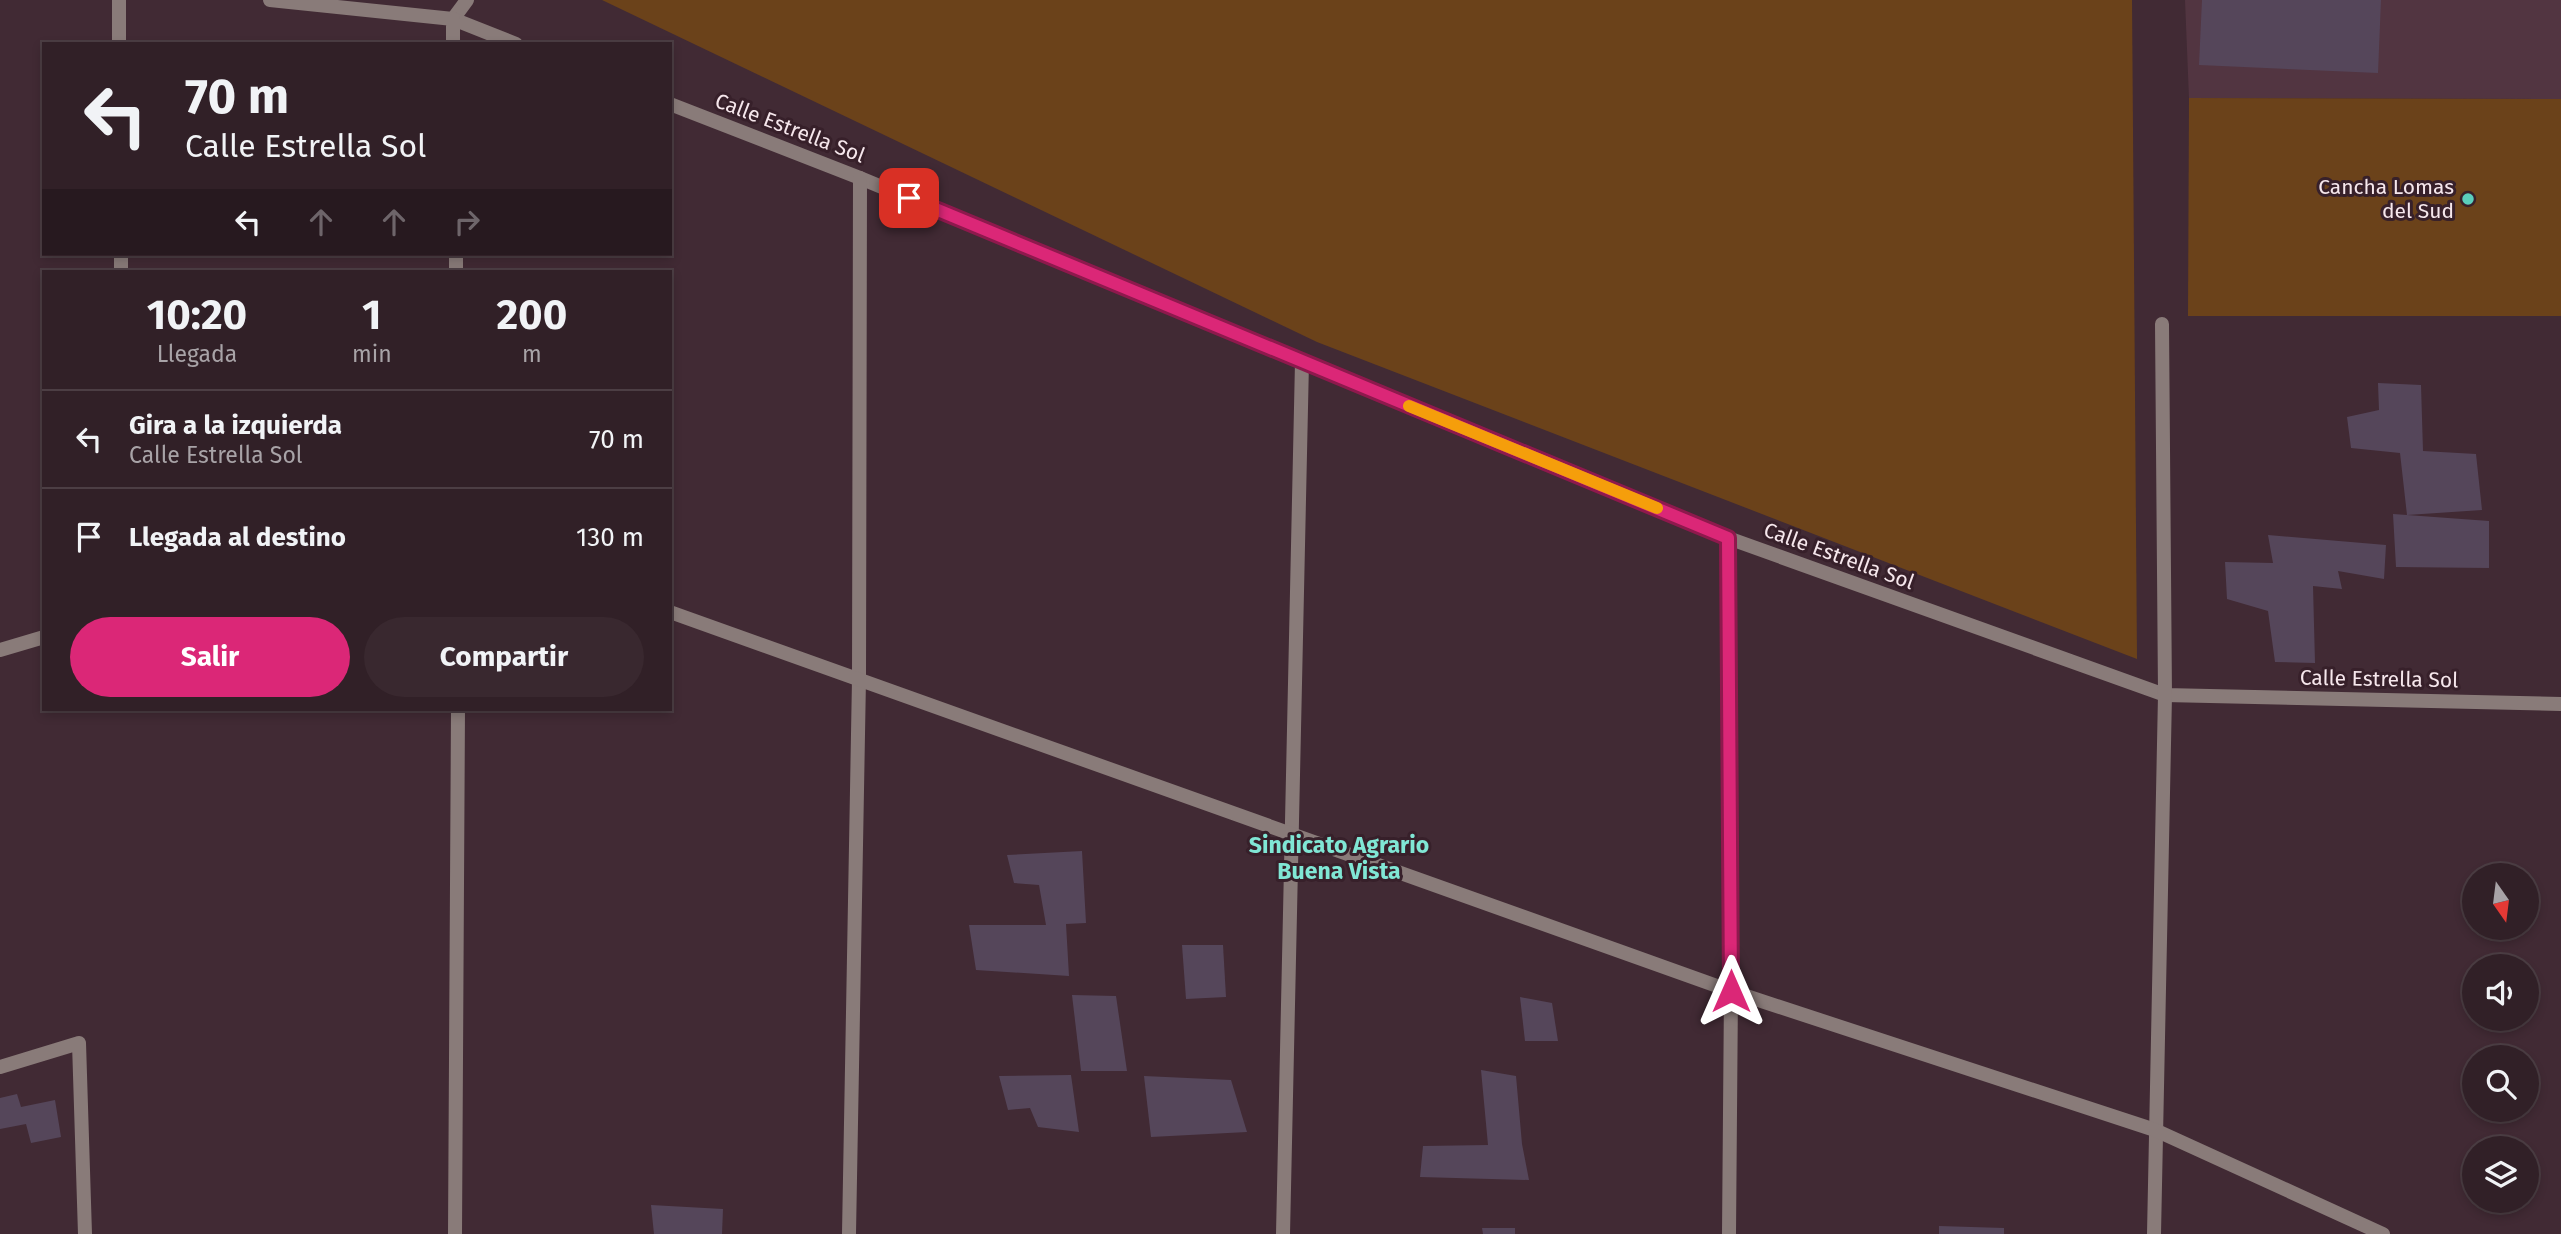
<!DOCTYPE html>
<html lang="es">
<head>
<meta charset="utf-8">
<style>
	:root { --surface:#312027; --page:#39282f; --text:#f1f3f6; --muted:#a8a3a7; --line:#4c3e44; --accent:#db2777 }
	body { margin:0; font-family:"Fira Sans",sans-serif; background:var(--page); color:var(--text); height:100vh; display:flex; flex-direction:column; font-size:26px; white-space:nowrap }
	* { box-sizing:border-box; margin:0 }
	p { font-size:23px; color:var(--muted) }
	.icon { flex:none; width:38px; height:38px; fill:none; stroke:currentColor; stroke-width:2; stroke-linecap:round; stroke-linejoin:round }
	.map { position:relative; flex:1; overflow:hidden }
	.details { position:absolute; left:42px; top:270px; width:630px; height:441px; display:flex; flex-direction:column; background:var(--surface); border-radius:0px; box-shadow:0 4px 10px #0003,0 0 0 2px var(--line) }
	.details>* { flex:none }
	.hud { position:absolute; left:42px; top:42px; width:630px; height:214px; border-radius:0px; box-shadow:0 4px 10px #0003,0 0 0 2px var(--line); background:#312027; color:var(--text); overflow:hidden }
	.needle { width:46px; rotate:166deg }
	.fabs { position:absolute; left:2462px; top:863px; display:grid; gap:14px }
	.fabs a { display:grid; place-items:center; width:77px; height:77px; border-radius:50%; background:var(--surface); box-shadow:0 4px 10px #0003,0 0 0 2px var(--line); font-size:35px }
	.pin { position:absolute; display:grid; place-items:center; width:60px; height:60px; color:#fff; margin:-30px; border-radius:14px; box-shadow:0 4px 10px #0006 }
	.me { position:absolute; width:77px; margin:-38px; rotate:0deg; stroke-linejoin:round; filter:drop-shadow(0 0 5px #0008) }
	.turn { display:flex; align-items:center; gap:24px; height:147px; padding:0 28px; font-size:32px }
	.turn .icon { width:91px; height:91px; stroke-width:2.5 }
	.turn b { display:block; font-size:49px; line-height:60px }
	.lanes { display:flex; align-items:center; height:66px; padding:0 28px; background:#0003; justify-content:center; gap:35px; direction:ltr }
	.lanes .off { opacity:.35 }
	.eta { display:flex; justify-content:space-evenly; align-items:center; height:119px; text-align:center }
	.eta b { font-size:42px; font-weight:700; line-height:49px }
	.cta { display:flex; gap:14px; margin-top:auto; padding:14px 28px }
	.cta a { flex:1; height:80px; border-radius:42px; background:var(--accent); color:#fff; font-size:28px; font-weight:700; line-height:80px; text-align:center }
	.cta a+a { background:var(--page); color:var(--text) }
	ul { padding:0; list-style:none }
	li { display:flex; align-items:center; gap:21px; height:98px; padding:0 28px; border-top:2px solid var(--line) }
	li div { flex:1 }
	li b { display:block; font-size:26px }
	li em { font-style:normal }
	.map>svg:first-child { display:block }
	.built { fill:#523541 }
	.green { fill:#6b421a }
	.building { fill:#55465a }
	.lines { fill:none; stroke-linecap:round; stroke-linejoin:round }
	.service { stroke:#897b79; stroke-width:14 }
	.minor { stroke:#897b79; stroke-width:14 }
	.tertiary { stroke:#897b79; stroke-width:14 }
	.route-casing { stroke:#8e194d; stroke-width:18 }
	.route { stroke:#db2777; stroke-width:12 }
	.slow { stroke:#f59e0b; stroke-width:12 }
	.poi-dot { fill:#5bcebc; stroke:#37202a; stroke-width:2.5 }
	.labels { text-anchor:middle; stroke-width:6; stroke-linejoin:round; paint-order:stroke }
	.street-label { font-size:21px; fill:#f6e7ec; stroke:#37202a }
	.poi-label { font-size:21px; fill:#f6e7ec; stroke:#37202a; text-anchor:end }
	.neighbourhood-label { font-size:23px; font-weight:bold; fill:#80e7d5; stroke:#37202a }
</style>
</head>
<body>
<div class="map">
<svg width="2561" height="1234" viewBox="0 0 2561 1234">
	<rect width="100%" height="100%" fill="#412a34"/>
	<!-- built -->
	<polygon class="built" points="2185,0 2561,0 2561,99 2189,98"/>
	<!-- green -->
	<g class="green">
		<polygon points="602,0 2132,0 2137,659 1317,342"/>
		<polygon points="2189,98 2561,99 2561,316 2188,316"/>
	</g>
	<!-- building -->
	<g class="building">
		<polygon points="2202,0 2381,0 2378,73 2199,65"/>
		<polygon points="2378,383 2421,385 2423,451 2476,454 2482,510 2407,515 2489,521 2489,568 2396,567 2393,514 2407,515 2400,453 2351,448 2347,417 2379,410"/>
		<polygon points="2268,535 2386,545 2384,579 2338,571 2342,589 2313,586 2315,663 2275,662 2268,611 2227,599 2225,562 2273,563"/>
		<polygon points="1082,851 1086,923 1066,924 1069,976 976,970 969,925 1046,925 1039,885 1014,883 1007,855"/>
		<polygon points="1182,945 1223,945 1226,997 1186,999"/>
		<polygon points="1072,995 1116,996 1127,1071 1081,1071"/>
		<polygon points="1520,997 1552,1003 1558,1041 1525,1041"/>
		<polygon points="1481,1070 1516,1076 1522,1144 1529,1180 1420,1177 1423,1146 1488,1145"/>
		<polygon points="1071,1075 1079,1132 1038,1127 1030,1108 1008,1110 999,1076"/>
		<polygon points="1144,1076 1231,1080 1247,1132 1151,1137"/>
		<polygon points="17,1094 21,1107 55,1100 61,1137 31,1143 26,1124 0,1129 0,1098"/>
		<polygon points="651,1205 723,1209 722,1234 654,1234"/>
		<polygon points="1939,1226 2004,1228 2004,1234 1939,1234"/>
		<polygon points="1482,1228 1515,1228 1515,1234 1483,1234"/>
	</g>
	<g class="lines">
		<!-- service -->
		<polyline class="service" points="453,19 467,0"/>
		<!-- minor -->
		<g class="minor">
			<polyline points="119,0 119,44"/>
			<polyline points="453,19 516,44"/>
			<polyline points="670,104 860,178 1728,538 2165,695 2561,704"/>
			<polyline points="121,254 121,271"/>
			<polyline points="1728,538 1731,991 1729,1234"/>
			<polyline points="0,650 44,637"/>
			<polyline points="0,1067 79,1043 85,1234"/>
			<polyline points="455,1234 458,709"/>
			<polyline points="849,1234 859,679 860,178"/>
			<polyline points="1283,1234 1302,362"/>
			<polyline points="2154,1234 2165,695 2162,324"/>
		</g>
		<!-- tertiary -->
		<g class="tertiary">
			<polyline points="270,0 453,19 453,44"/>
			<polyline points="456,254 456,271"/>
			<polyline points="670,612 1731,991 2155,1130 2383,1234"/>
		</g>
	</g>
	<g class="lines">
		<!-- route casing -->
		<g class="route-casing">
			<polyline id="route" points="909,198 1728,538 1731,991"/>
		</g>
		<!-- route -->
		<use href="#route" class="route"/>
		<!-- slow -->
		<polyline class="slow" points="1409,406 1657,508"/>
	</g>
	<!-- markers -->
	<circle class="poi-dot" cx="2468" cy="199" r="7"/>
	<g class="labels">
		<!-- street labels -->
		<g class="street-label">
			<text transform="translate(790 128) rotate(21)" y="7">Calle Estrella Sol</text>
			<text transform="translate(1839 556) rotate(20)" y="7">Calle Estrella Sol</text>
			<text transform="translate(2379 679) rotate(1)" y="7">Calle Estrella Sol</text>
		</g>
		<!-- poi labels -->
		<g class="poi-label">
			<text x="2454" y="194">Cancha Lomas<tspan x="2454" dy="24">del Sud</tspan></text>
		</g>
		<!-- neighbourhood labels -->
		<g class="neighbourhood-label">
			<text x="1339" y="853">Sindicato Agrario<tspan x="1339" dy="26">Buena Vista</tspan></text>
		</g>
	</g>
</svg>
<div class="fabs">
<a><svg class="needle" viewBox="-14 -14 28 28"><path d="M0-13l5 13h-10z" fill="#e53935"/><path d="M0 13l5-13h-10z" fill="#a8a3a7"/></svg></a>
<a><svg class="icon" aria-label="sound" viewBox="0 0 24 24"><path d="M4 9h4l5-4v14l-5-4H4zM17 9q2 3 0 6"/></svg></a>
<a><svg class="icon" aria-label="search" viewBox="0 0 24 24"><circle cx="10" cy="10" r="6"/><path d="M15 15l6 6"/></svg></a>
<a><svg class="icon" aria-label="layers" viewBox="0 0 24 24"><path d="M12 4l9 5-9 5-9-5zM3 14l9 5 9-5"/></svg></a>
</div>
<div class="pin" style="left:909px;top:198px;background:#d93025"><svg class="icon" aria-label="arrive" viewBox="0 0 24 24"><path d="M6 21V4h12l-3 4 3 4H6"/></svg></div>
<svg class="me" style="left:1731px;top:991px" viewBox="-20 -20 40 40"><path d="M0-17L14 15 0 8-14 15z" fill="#db2777" stroke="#fff" stroke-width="4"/></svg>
<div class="hud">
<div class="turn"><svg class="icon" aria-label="left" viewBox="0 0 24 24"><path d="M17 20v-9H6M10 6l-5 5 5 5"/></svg><div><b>70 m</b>Calle Estrella Sol</div></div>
<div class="lanes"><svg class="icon" aria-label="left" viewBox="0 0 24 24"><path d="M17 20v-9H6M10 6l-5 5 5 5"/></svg><svg class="icon off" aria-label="ahead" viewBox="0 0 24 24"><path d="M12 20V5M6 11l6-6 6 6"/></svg><svg class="icon off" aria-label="ahead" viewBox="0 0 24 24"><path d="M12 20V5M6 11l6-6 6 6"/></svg><svg class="icon off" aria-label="right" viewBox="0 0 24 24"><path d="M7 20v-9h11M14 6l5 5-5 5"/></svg></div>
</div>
<section class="details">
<div class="eta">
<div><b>10:20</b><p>Llegada</p></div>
<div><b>1</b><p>min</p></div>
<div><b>200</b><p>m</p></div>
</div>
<ul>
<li><svg class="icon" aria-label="left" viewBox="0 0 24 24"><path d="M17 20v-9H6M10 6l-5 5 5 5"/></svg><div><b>Gira a la izquierda</b><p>Calle Estrella Sol</p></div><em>70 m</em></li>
<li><svg class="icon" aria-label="arrive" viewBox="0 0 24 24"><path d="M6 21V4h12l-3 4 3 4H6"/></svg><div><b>Llegada al destino</b></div><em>130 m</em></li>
</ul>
<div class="cta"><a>Salir</a><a>Compartir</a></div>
</section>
</div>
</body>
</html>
